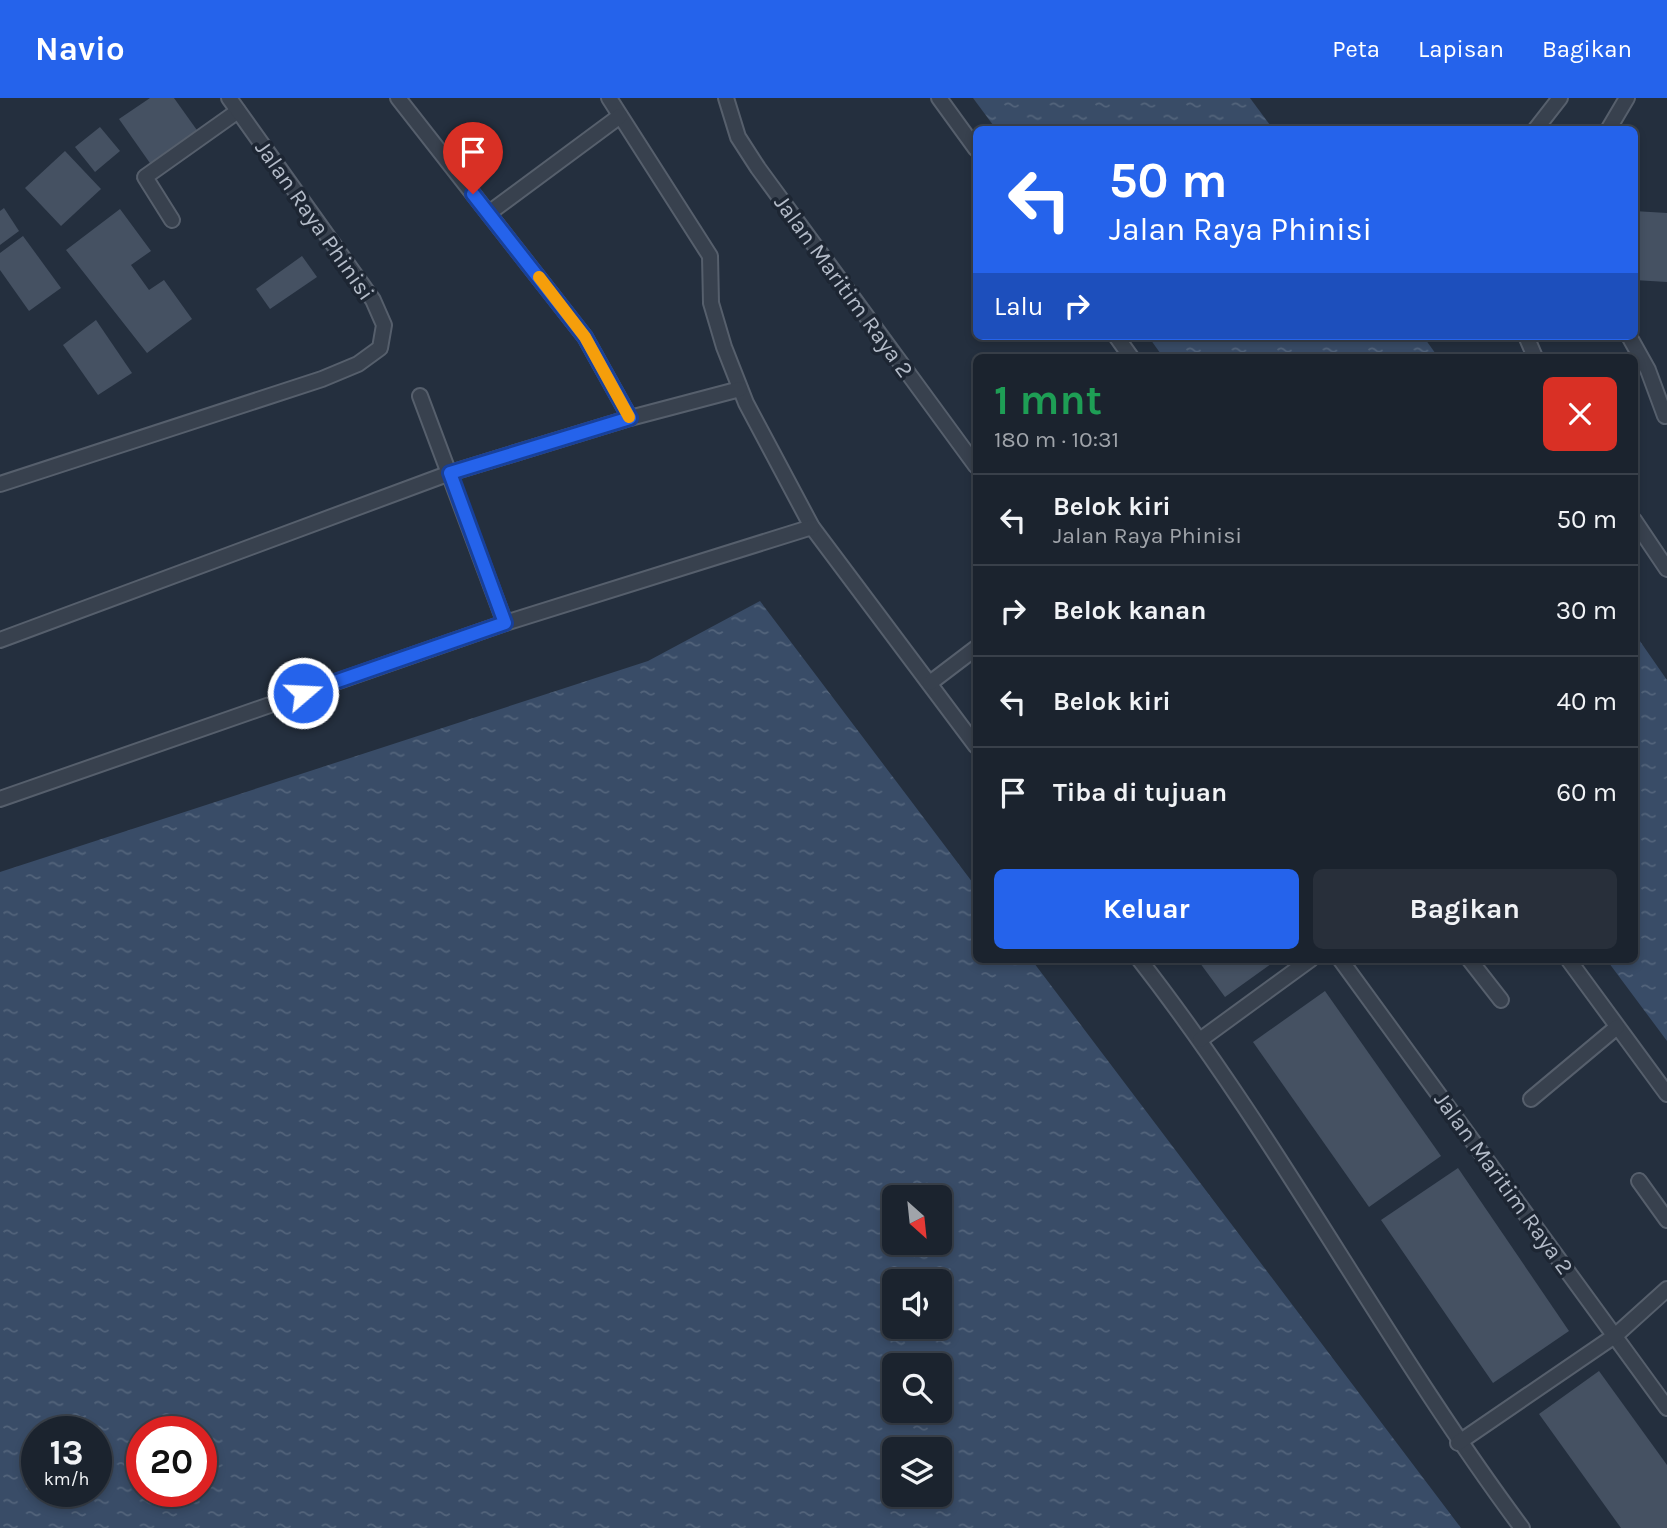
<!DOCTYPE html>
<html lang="id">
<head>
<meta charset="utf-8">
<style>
	:root { --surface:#1b232e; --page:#282f3a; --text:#f1f3f6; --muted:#a0a4aa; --line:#39404a; --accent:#2563eb }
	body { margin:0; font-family:Karla,sans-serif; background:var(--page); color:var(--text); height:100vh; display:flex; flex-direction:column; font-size:26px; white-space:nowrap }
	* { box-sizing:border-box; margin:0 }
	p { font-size:23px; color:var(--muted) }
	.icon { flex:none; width:38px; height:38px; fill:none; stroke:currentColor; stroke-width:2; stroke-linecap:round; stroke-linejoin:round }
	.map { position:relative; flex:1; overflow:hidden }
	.details { position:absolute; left:973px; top:256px; width:665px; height:609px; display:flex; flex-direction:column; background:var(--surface); border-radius:10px; box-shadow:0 4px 10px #0003,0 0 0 2px var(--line) }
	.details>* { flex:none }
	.hud { position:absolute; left:973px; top:28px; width:665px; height:214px; border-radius:10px; box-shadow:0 4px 10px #0003,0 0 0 2px var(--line); background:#2563eb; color:#fff; overflow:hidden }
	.needle { width:46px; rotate:153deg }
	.buttons { position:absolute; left:882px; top:1087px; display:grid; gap:14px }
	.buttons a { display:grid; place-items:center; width:70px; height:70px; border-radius:10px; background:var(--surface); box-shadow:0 4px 10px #0003,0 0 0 2px var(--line); font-size:35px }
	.speed { position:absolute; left:21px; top:1318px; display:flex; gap:14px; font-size:35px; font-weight:700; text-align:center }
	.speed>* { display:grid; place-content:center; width:91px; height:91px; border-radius:50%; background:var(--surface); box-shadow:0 4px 10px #0003,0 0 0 2px var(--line); line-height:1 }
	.speed small { font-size:18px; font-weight:400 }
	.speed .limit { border:10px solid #d22; background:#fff; color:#111 }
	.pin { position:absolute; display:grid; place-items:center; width:60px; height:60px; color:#fff; margin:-72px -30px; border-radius:50% 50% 50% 0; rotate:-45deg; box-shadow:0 0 7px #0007 }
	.pin .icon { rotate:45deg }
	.me { position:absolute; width:77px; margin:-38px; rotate:71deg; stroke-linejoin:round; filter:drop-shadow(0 0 5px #0008) }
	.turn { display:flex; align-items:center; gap:24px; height:147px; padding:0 21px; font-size:32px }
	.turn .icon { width:91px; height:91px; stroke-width:2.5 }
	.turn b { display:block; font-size:49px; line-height:60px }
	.then { display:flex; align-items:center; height:66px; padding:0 21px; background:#0003; gap:14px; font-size:26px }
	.round { display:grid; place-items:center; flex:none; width:74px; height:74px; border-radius:10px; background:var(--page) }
	.head { display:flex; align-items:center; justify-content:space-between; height:119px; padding:0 21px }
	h1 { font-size:42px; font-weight:700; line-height:52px; color:#1e9e55 }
	.button { display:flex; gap:14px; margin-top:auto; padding:14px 21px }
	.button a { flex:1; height:80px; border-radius:10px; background:var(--accent); color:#fff; font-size:28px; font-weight:700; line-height:80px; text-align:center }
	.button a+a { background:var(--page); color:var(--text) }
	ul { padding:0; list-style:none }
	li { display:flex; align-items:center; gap:21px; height:91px; padding:0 21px; border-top:2px solid var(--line) }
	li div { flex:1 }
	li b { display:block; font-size:26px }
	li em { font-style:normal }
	header { display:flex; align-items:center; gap:42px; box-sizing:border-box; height:98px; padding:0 35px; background:var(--accent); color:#fff }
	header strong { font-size:33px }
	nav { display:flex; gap:38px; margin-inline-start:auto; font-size:24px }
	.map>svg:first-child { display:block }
	.water { fill:url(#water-ripples); fill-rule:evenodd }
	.building { fill:#455162 }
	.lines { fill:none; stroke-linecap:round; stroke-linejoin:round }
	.service-casing { stroke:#565f6c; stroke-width:18 }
	.service { stroke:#38414e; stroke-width:14 }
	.route-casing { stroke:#184099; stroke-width:18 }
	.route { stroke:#2563eb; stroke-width:12 }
	.slow { stroke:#f59e0b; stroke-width:12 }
	.labels { text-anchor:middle; stroke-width:7; stroke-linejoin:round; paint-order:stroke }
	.street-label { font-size:23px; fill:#b4bcc9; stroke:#1d2633 }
</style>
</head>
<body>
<header>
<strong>Navio</strong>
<nav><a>Peta</a><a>Lapisan</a><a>Bagikan</a></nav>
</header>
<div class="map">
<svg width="1667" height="1430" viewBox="0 0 1667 1430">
	<defs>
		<pattern id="water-ripples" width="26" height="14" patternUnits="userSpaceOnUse" patternTransform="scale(1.75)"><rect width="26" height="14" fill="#394c67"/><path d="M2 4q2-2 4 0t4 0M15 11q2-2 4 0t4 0" fill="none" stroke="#53647b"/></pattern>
	</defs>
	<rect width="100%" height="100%" fill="#242f3e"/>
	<!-- water -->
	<g class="water">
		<polygon points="973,0 1250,0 1273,31 996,31"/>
		<polygon points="1148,238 1423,238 1438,259 1163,259"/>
		<path d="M760,503L976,789V861H1031L1461,1430H0V774L648,563ZM894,1099H940V1144H894ZM894,1183H940V1228H894ZM894,1267H940V1312H894ZM37,1334H96V1393H37ZM142,1334H201V1393H142ZM894,1351H940V1396H894Z"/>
		<polygon points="1635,536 1667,582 1667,943 1606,861 1634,861"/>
	</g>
	<!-- building -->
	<g class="building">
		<polygon points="150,0 174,0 199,35 152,68 119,21"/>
		<polygon points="100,29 120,53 95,74 75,49"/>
		<polygon points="65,53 101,91 61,128 25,90"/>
		<polygon points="4,110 19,133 0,147 0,113"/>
		<polygon points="120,111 151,153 131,167 149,192 164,182 192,221 147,255 66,152"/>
		<polygon points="1634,113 1667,115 1667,184 1634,182"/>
		<polygon points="23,138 61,190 29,213 0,172 0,155"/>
		<polygon points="302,158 317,179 270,211 256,191"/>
		<polygon points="96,222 132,275 98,297 63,247"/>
		<polygon points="1197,861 1278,861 1225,899"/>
		<polygon points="1325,893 1441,1058 1369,1109 1253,944"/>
		<polygon points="1458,1070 1569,1233 1493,1285 1381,1122"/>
		<polygon points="1599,1273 1667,1367 1667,1430 1621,1430 1539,1316"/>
	</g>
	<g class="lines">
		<!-- service casing -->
		<g class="service-casing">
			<g id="service">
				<polyline points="398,0 585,239 630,320"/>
				<polyline points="609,0 710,158 711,205 724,249 746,305 812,429 976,648"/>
				<polyline points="726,0 738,39 758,70 976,368"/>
				<polyline points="939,0 976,51"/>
				<polyline points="1535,32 1560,0"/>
				<polyline points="1608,32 1627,0"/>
				<polyline points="489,115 620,18"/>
				<polyline points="172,122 145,79 238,13"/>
				<polyline points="1116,238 1131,259"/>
				<polyline points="1526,238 1535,259"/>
				<polyline points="1629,238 1648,272 1665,318"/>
				<polyline points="420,298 505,525"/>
				<polyline points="0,386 322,281 358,266 380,250 384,227 373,202 229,0"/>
				<polyline points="1634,422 1667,471"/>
				<polyline points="0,542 450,375 630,320 740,291"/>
				<polyline points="930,585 976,550"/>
				<polyline points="0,701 505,525 812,429"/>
				<path d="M1139,861C1280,1042 1385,1246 1522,1430"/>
				<polyline points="1340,861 1667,1310"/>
				<polyline points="1469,861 1501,902"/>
				<polyline points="1568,861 1667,996"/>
				<polyline points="1200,942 1311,861"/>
				<polyline points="1531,1001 1617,929"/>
				<polyline points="1639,1083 1667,1122"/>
				<polyline points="1458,1345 1616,1237 1667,1191"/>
			</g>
		</g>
		<!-- service -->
		<use href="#service" class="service"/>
	</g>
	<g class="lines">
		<!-- route casing -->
		<g class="route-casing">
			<polyline id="route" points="303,595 505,525 450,375 630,320 585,239 473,96"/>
		</g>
		<!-- route -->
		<use href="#route" class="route"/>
		<!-- slow -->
		<polyline class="slow" points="539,179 585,239 629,319"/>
	</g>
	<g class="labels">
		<!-- street labels -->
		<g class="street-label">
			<text transform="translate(315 122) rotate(55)" y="8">Jalan Raya Phinisi</text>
			<text transform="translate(844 188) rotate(54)" y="8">Jalan Maritim Raya 2</text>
			<text transform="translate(1504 1085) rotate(54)" y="8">Jalan Maritim Raya 2</text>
		</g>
	</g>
</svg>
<div class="buttons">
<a><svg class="needle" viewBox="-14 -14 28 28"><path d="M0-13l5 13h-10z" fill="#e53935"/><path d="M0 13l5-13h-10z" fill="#a0a4aa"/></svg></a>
<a><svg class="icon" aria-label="sound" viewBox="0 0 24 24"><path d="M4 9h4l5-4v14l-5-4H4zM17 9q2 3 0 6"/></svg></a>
<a><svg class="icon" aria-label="search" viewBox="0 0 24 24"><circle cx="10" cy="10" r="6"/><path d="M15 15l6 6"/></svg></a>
<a><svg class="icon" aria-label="layers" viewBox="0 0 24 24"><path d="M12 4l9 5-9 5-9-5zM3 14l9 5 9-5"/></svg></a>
</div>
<div class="speed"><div>13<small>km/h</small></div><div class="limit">20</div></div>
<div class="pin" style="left:473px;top:96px;background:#d93025"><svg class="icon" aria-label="arrive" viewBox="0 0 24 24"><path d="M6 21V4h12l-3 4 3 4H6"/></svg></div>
<svg class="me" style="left:303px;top:595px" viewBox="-20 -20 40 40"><circle r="17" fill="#2563eb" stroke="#fff" stroke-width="3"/><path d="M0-11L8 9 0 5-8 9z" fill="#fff"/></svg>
<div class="hud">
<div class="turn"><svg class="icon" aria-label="left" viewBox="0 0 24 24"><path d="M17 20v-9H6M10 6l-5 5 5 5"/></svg><div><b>50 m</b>Jalan Raya Phinisi</div></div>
<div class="then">Lalu<svg class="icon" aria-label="right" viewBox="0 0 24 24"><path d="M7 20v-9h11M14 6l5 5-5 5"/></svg></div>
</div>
<section class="details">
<div class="head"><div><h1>1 mnt</h1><p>180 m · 10:31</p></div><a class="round" style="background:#d93025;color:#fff"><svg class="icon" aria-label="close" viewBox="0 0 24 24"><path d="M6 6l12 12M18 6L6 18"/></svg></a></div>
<ul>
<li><svg class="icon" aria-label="left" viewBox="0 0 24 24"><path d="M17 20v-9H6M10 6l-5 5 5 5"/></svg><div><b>Belok kiri</b><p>Jalan Raya Phinisi</p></div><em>50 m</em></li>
<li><svg class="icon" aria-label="right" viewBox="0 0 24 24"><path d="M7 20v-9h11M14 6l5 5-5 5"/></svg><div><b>Belok kanan</b></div><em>30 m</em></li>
<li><svg class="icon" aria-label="left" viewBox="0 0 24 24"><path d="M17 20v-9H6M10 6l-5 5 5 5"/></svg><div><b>Belok kiri</b></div><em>40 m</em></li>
<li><svg class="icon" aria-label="arrive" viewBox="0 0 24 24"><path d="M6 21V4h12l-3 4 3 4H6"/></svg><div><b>Tiba di tujuan</b></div><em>60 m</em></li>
</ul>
<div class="button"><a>Keluar</a><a>Bagikan</a></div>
</section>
</div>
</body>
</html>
